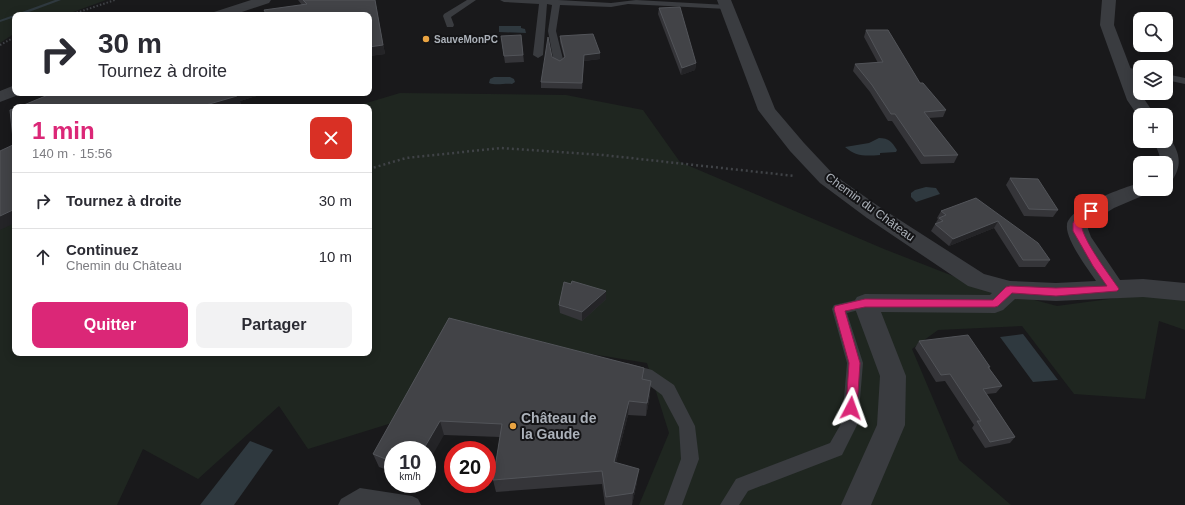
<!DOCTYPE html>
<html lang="fr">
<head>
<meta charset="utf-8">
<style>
	:root { --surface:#fff; --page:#f2f2f3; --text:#2b2b33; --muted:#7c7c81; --line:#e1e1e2; --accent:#db2777 }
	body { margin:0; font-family:Arial,sans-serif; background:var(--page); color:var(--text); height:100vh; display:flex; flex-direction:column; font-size:15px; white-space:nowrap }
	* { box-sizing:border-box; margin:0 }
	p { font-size:13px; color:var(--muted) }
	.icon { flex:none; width:22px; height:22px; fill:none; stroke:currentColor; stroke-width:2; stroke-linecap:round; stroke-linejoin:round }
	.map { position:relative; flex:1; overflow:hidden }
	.details { position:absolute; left:12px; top:104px; width:360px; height:252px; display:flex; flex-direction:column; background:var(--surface); border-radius:8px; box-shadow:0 2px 10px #0003 }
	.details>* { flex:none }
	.top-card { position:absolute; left:12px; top:12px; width:360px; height:84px; border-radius:8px; box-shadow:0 2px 10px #0003; background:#fff; color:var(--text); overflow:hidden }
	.controls { position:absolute; left:1133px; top:12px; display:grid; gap:8px }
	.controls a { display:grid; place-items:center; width:40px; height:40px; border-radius:8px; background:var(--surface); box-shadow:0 2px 10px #0003; font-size:20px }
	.speed { position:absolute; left:384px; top:441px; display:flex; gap:8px; font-size:20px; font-weight:700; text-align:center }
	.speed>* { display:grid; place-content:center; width:52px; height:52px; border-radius:50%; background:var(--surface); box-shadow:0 2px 10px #0003; line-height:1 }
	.speed small { font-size:10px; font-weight:400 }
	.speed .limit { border:6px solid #d22; background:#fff; color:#111 }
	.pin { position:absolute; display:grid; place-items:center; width:34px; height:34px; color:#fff; margin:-17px; border-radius:8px; box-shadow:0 2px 6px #0006 }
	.me { position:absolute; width:44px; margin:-22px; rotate:4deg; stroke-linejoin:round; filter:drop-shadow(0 0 3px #0008) }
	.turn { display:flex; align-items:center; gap:14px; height:84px; padding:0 20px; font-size:18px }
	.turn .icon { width:52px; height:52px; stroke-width:2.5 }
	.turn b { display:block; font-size:28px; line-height:34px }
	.round { display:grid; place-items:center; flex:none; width:42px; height:42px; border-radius:8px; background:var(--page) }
	.head { display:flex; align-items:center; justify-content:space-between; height:68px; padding:0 20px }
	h1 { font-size:24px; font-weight:700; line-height:30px; color:var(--accent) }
	.action { display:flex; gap:8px; margin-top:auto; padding:8px 20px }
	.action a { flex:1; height:46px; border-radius:8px; background:var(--accent); color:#fff; font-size:16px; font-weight:700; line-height:46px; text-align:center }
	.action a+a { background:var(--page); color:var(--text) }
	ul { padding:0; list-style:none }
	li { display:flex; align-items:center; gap:12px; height:56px; padding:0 20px; border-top:1px solid var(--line) }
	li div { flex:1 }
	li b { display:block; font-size:15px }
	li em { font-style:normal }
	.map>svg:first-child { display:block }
	.green { fill:#1f2620 }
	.water { fill:#2f393f }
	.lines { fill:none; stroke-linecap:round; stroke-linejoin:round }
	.stream { fill:#2f393f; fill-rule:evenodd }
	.path-far1 { stroke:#404347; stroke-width:2; stroke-dasharray:1.5 2; stroke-linecap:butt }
	.path { stroke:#404347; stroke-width:2.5; stroke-dasharray:2 3; stroke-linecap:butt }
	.lane { fill:#3a3c40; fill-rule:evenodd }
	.street { fill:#3a3c40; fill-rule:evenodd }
	.wall { fill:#353539 }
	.shaded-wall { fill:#242427 }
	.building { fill:#424347; stroke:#525459 }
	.route { fill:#db2777; stroke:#8e194d }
	.poi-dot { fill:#eaa442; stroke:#141416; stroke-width:1.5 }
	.labels { text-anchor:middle; stroke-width:4; stroke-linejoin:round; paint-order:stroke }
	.far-poi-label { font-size:10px; font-weight:bold; fill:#acb2ba; stroke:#141416; text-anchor:start }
	.street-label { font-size:12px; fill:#acb2ba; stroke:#141416 }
	.near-poi-label { font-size:14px; font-weight:bold; fill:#acb2ba; stroke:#141416; text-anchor:start }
</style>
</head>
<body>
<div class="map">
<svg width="1185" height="505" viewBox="0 0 1185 505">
	<rect width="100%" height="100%" fill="#19191b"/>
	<!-- green -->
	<g class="green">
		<polygon points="0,0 106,0 65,15 15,15 15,33 0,43"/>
		<polygon points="400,93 566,95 643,110 680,162 884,249 971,283 1057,306 1139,295 1185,299 1185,330 1159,321 1145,399 1074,394 1022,326 938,330 912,349 959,460 1011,505 639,505 669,433 647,363 450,331 395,422 308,449 279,406 198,479 143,449 117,505 0,505 0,211 15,204 15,353 369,353 369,107 353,107"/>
	</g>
	<!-- water -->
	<g class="water">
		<polygon points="499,26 521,26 521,28 525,29 526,33 499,32"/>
		<path d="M494,77H510L514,79L515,82L512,84C505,83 496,86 489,83L490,79Z"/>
		<path d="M879,138C889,138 892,142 897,150L896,152L880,153V155C866,156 856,157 845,147L869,143Z"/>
		<polygon points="926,187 936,188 940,194 916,202 911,197 911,193 915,190"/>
		<polygon points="1023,334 1058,380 1033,382 1000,337"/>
		<polygon points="250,441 273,450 234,505 200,505"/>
	</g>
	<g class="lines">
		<!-- stream -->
		<polygon class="stream" points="55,0 61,0 21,15 15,15 15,17 0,22 0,20"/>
		<!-- path-far1 -->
		<g class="path-far1">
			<polyline points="70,15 115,0"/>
			<polyline points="0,45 15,37"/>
		</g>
		<!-- path -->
		<polyline class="path" points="369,169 406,158 501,148 603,155 795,176"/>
		<!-- lane -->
		<g class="lane">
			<polygon points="467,0 476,0 451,17 454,25 453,27 447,27 443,16 444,14"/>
			<polygon points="500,0 558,0 611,3 636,0 727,5 731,7 727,9 628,4 611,7 560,5 556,31 564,63 559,66 554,63 548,31 552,5 547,4 543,55 538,58 533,55 539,4 504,2"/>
			<polygon points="1124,67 1140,70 1140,76 1121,72 1119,70"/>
			<polygon points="1166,74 1185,78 1185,84 1166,80"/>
			<polygon points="865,298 870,299 872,303 870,307 847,313 863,363 858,423 842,455 748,491 739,505 720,505 736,479 830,443 842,422 847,363 832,309 834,305"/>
			<polygon points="627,363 652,370 674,385 695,426 699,459 682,505 664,505 681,459 679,427 662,395 642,380 622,374 619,369 622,364"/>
			<polygon points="360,488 412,496 418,499 421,505 338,505 341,499"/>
		</g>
		<!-- street -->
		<g class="street">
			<polygon points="251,0 271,0 269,3 233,15 212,15 214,12"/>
			<path d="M717,0H731L775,109L804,143L834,175L881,208L984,274L1010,281L1056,283L1096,281C1088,269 1065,239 1067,225C1069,207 1124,187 1140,183V189H1152L1149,193L1114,208L1088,224V229L1091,237L1120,280L1143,279L1185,283V301L1143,297L1056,301L1015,299L1003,310L995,313L881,312L906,376L905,425L871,505H841L877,425L880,376L853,303L857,297L865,294L990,295L992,293L968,286L867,218L820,183L790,151L758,110Z"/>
			<polygon points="1102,0 1116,0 1114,25 1140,93 1155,115 1140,115 1140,119 1127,100 1100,25"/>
			<polygon points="15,85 15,93 21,94 0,102 0,91"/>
			<path d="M1166,136L1169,137C1179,151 1183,164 1173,179L1166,181V163H1161L1159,154L1154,141H1166Z"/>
		</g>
	</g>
	<!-- wall -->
	<g class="wall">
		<polygon points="298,0 375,0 385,54 369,56 369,15 266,15 264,10 302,5"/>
		<polygon points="659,8 696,63 695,70 681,75 658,14"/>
		<polygon points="866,30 946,110 943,117 929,118 958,155 954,163 921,164 892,121 888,121 870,92 853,71 855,64 878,63 864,37"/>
		<polygon points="521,35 524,62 505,63 502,43"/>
		<polygon points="560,36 600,53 600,59 584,61 582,89 541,88 541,82 552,57 560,61 564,57 560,42"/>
		<polygon points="43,93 266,93 240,101 241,105 45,96"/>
		<polygon points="1010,178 1058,210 1053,217 1024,216 1006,185"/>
		<polygon points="976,198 1050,260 1045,267 1019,267 994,228 949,246 931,231 938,219 937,218 941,211"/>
		<polygon points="606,299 582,321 560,313 559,305"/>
		<polygon points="449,318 644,368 643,379 650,395 646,416 628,415 616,462 637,482 632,505 605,505 602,484 496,492 493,480 500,437 444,435 393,450 393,472 379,467 373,454"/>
		<polygon points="919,341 990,367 989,368 1002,386 996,393 987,394 1015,437 1010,443 985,448 972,428 974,425 945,381 936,382 915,348"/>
	</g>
	<!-- shaded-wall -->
	<g class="shaded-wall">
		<polygon points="375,0 385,54 369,56 369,47"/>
		<polygon points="600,53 600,59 584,61 582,89 584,55"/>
		<polygon points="696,63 695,70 681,75 682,68"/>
		<polygon points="235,93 266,93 240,101 241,105 235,107 199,107"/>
		<polygon points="173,104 175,107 167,107"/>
		<polygon points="15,209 15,223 0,230 0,216"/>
		<polygon points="998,221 994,228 949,246 953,239"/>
		<polygon points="606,291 606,299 582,321 582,312"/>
		<polygon points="651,381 650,395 646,416 647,403"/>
		<polygon points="629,401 628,415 613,474 614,462"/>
		<polygon points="440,421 444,435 427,465 427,450 423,450"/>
		<polygon points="639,469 637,482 632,505 633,493"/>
	</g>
	<!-- building -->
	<g class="building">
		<polygon points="303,0 375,0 383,45 369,47 369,15 267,15 264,10 307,4"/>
		<polygon points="680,7 696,63 682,68 659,8"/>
		<polygon points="866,30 888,30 920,83 923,83 946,110 924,112 958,155 924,156 895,114 891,114 872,85 855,64 883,62"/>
		<polygon points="593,34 600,53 584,55 582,83 541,82 548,37 552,57 560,61 565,57 560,36"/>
		<polygon points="521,35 523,55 504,56 501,36"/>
		<polygon points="45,93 236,93 237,96 199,107 175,107 173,104 167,107 19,107 48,95"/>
		<polygon points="15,109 15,140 13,139 10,110"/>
		<polygon points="15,144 15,209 0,216 0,151"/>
		<polygon points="1010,178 1038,179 1058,210 1029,209"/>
		<polygon points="976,198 1038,243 1050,260 1023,260 998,221 953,239 935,224 943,221 939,218 946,215 941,211"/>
		<polygon points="572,281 606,291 582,312 559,305 564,282 571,284"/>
		<polygon points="449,318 644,368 642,379 651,381 647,403 629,401 614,462 639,469 633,493 606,497 602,471 493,480 502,424 440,421 423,450 393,450 393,462 373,454"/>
		<polygon points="968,335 990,367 988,367 1002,386 983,389 1015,437 990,442 977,421 981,421 950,374 941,375 919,341"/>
	</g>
	<!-- route -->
	<path class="route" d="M1091,208L1095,211C1091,216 1083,217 1082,224C1079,235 1110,276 1117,286L1119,289L1117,291L1056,296L1012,293L998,306L995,307H865L845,311L860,363L857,408L855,412L851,413L847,412L846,408L849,363L834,309L835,306L865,299L993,300L1006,287L1010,286L1056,288L1107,286L1093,266L1073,231V223L1078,215Z"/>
	<!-- markers -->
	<g class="poi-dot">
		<circle cx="426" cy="39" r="4"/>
		<circle cx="513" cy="426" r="4"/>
	</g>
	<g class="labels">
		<!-- far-poi labels -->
		<g class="far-poi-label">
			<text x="434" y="43">SauveMonPC</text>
		</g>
		<!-- street labels -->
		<g class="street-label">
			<text transform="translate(870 207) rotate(36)" y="4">Chemin du Château</text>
		</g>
		<!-- near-poi labels -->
		<g class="near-poi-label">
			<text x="521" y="423">Château de<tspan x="521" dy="16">la Gaude</tspan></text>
		</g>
	</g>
</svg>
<div class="controls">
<a><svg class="icon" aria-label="search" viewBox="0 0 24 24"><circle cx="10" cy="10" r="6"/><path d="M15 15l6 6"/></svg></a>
<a><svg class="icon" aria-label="layers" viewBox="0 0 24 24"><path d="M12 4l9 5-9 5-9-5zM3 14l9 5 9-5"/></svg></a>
<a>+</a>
<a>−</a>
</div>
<div class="speed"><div>10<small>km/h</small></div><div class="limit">20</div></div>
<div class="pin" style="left:1091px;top:211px;background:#d93025"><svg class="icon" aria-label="arrive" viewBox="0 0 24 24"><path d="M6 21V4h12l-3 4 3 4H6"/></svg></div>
<svg class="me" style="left:851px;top:408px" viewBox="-20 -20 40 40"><path d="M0-17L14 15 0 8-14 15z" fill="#db2777" stroke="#fff" stroke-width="4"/></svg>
<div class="top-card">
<div class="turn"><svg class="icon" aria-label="right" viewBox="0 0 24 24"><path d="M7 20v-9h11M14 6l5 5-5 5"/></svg><div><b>30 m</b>Tournez à droite</div></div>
</div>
<section class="details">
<div class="head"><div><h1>1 min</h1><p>140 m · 15:56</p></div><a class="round" style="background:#d93025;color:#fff"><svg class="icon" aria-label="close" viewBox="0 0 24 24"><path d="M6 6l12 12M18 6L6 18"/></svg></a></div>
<ul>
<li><svg class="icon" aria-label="right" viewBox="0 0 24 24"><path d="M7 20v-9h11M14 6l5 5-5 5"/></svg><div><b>Tournez à droite</b></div><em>30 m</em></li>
<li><svg class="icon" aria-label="ahead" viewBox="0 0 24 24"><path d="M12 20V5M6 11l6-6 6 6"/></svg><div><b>Continuez</b><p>Chemin du Château</p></div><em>10 m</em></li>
</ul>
<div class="action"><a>Quitter</a><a>Partager</a></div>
</section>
</div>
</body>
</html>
